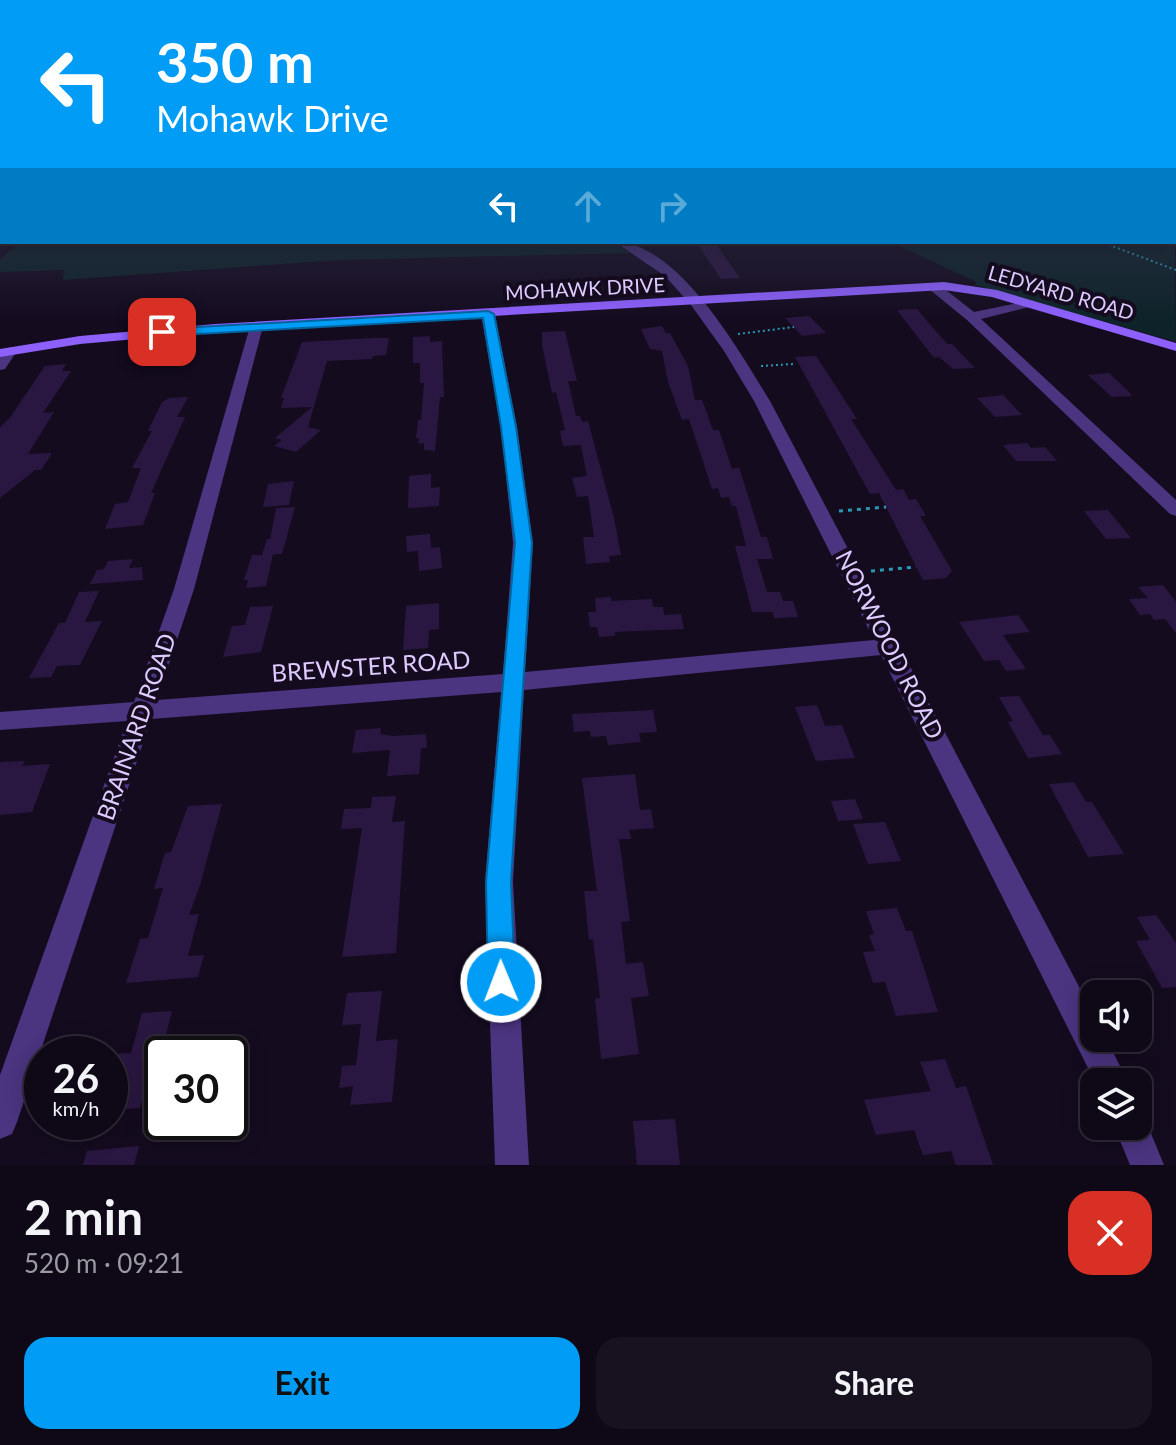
<!DOCTYPE html>
<html lang="en">
<head>
<meta charset="utf-8">
<style>
	:root { --surface:#0f0817; --page:#181120; --text:#f1f3f6; --muted:#9b9aa1; --line:#2f2936; --accent:#009cf5 }
	body { margin:0; font-family:Lato,sans-serif; background:var(--page); color:var(--text); height:100vh; display:flex; flex-direction:column; font-size:30px; white-space:nowrap }
	* { box-sizing:border-box; margin:0 }
	p { font-size:26px; color:var(--muted) }
	.icon { flex:none; width:44px; height:44px; fill:none; stroke:currentColor; stroke-width:2; stroke-linecap:round; stroke-linejoin:round }
	.map { position:relative; height:1165px; overflow:hidden }
	.drawer { display:flex; flex-direction:column; background:var(--surface); flex:1 }
	.drawer>* { flex:none }
	.top-card { position:absolute; left:0px; top:0px; width:1176px; height:244px; box-shadow:0 4px 20px #0003,0 0 0 2px var(--line); background:#009cf5; color:#fff; overflow:hidden }
	.controls { position:absolute; left:1080px; top:980px; display:grid; gap:16px }
	.controls a { display:grid; place-items:center; width:72px; height:72px; border-radius:16px; background:var(--surface); box-shadow:0 4px 20px #0003,0 0 0 2px var(--line); font-size:40px }
	.speed { position:absolute; left:24px; top:1036px; display:flex; gap:16px; font-size:40px; font-weight:700; text-align:center }
	.speed>* { display:grid; place-content:center; width:104px; height:104px; border-radius:50%; background:var(--surface); box-shadow:0 4px 20px #0003,0 0 0 2px var(--line); line-height:1 }
	.speed small { font-size:20px; font-weight:400 }
	.speed .limit { border:4px solid #111; border-radius:12px; background:#fff; color:#111 }
	.pin { position:absolute; display:grid; place-items:center; width:68px; height:68px; color:#fff; margin:-34px; border-radius:16px; box-shadow:0 4px 12px #0006 }
	.me { position:absolute; width:88px; margin:-44px; rotate:359deg; stroke-linejoin:round; filter:drop-shadow(0 0 6px #0008) }
	.turn { display:flex; align-items:center; gap:28px; height:168px; padding:0 24px; font-size:36px }
	.turn .icon { width:104px; height:104px; stroke-width:2.5 }
	.turn b { display:block; font-size:56px; line-height:68px }
	.lanes { display:flex; align-items:center; height:76px; padding:0 24px; background:#0003; justify-content:center; gap:40px; direction:ltr }
	.lanes .off { opacity:.35 }
	.round { display:grid; place-items:center; flex:none; width:84px; height:84px; border-radius:24px; background:var(--page) }
	.headline { display:flex; align-items:center; justify-content:space-between; height:136px; padding:0 24px }
	h1 { font-size:48px; font-weight:700; line-height:60px }
	.cta { display:flex; gap:16px; margin-top:auto; padding:16px 24px }
	.cta a { flex:1; height:92px; border-radius:24px; background:var(--accent); color:#111; font-size:32px; font-weight:700; line-height:92px; text-align:center }
	.cta a+a { background:var(--page); color:var(--text) }
	.map>svg:first-child { display:block }
	.green { fill:#0e2329 }
	.building { fill:#2a1741 }
	.lines { fill:none; stroke-linecap:round; stroke-linejoin:round }
	.path-far1 { stroke:#2898b4; stroke-width:2; stroke-dasharray:2 3; stroke-linecap:butt }
	.path { stroke:#2898b4; stroke-width:3; stroke-dasharray:4 5; stroke-linecap:butt }
	.street { fill:#4b3480; fill-rule:evenodd }
	.secondary { fill:#8e61ff; fill-rule:evenodd }
	.route { fill:#009cf5; stroke:#00659f; stroke-width:2 }
	.labels { text-anchor:middle; stroke-width:8; stroke-linejoin:round; paint-order:stroke }
	.far-street-label { font-size:20px; fill:#decaff; stroke:#140b1f }
	.street-label { font-size:24px; fill:#decaff; stroke:#140b1f }
</style>
</head>
<body>
<div class="map">
<svg width="1176" height="1165" viewBox="0 0 1176 1165">
	<rect width="100%" height="100%" fill="#140b1f"/>
	<!-- green -->
	<g class="green">
		<polygon points="1174,157 1176,342 975,285 976,282 891,242 1174,242"/>
		<polygon points="20,242 613,242 629,253 337,260 63,280 64,270 0,272 0,260"/>
	</g>
	<!-- building -->
	<g class="building">
		<polygon points="716,244 740,278 721,279 698,245"/>
		<polygon points="917,309 947,344 952,344 975,368 953,369 939,357 934,358 897,310"/>
		<polygon points="809,316 826,333 802,336 785,318"/>
		<polygon points="662,326 666,333 670,333 688,366 695,400 702,400 713,430 719,430 732,469 739,467 761,537 767,537 773,559 757,559 767,592 780,592 783,601 793,601 798,617 774,618 773,612 752,612 735,546 746,546 736,506 732,506 729,497 721,498 718,488 712,489 689,419 682,420 668,382 662,351 650,349 641,329"/>
		<polygon points="565,331 577,381 568,381 576,416 580,416 582,422 588,421 614,518 621,555 609,556 610,562 586,564 583,537 594,537 588,496 577,497 572,478 587,476 581,445 563,446 560,431 565,430 556,392 552,393 542,345 542,332"/>
		<polygon points="430,336 430,342 442,341 444,397 440,397 435,451 424,450 424,443 418,444 419,438 416,438 418,420 421,420 424,383 420,383 420,363 413,363 413,337"/>
		<polygon points="374,338 389,338 386,355 373,356 372,359 327,361 308,427 321,430 296,452 274,446 282,440 275,438 312,407 281,408 284,398 281,398 302,342"/>
		<polygon points="816,356 857,419 851,419 896,490 903,489 909,500 916,499 926,516 920,516 952,571 946,578 923,580 879,493 870,494 795,357"/>
		<polygon points="66,364 62,371 71,371 43,413 54,412 28,454 52,453 41,470 35,470 0,498 0,427 9,419 45,366"/>
		<polygon points="1109,373 1127,390 1132,396 1112,397 1088,375"/>
		<polygon points="1003,395 1022,415 995,417 977,398"/>
		<polygon points="188,397 177,417 185,417 151,493 155,493 143,525 105,529 115,504 128,502 141,468 132,468 152,431 148,431 162,402 169,398"/>
		<polygon points="1027,443 1031,448 1045,447 1057,461 1016,461 1003,445"/>
		<polygon points="431,474 431,488 440,487 439,506 408,508 409,476"/>
		<polygon points="294,481 289,505 263,507 268,484"/>
		<polygon points="295,507 282,554 273,554 266,586 246,588 248,580 244,580 252,555 262,555 267,539 270,539 276,508"/>
		<polygon points="1108,510 1131,538 1106,539 1084,511"/>
		<polygon points="430,534 431,548 440,547 442,568 419,571 418,551 407,552 406,536"/>
		<polygon points="133,559 129,568 142,567 143,580 90,584 97,570 104,569 108,561"/>
		<polygon points="1163,585 1176,602 1176,633 1165,619 1154,620 1150,614 1140,615 1129,599 1148,598 1138,587"/>
		<polygon points="99,591 85,622 102,621 80,665 57,666 51,677 29,678 59,623 65,623 79,592"/>
		<polygon points="611,597 611,601 652,599 653,607 663,607 664,615 681,614 684,629 615,632 615,636 599,637 597,627 590,627 588,612 596,612 595,598"/>
		<polygon points="439,603 439,629 429,630 428,648 403,650 406,606"/>
		<polygon points="273,606 261,652 223,657 232,626 245,625 250,607"/>
		<polygon points="1018,615 1030,632 1003,635 1026,669 1006,671 999,660 984,661 959,622"/>
		<polygon points="1019,696 1043,735 1050,735 1062,754 1028,758 1008,722 1013,721 999,697"/>
		<polygon points="817,705 825,726 842,725 855,758 816,761 795,707"/>
		<polygon points="653,710 657,732 639,733 641,742 608,745 606,736 591,737 590,731 574,732 572,714"/>
		<polygon points="381,728 380,734 392,736 426,734 427,748 421,748 419,774 387,776 390,750 352,753 356,730"/>
		<polygon points="25,761 22,766 50,764 32,812 0,815 0,762"/>
		<polygon points="635,774 640,810 651,809 654,828 629,830 631,839 619,839 630,921 621,922 626,964 643,962 649,996 631,998 639,1054 601,1059 595,999 600,998 593,939 589,940 584,891 597,891 582,778"/>
		<polygon points="1074,782 1086,802 1092,802 1124,854 1088,857 1049,784"/>
		<polygon points="396,796 392,822 405,821 396,953 342,957 362,828 341,829 344,809 371,808 372,797"/>
		<polygon points="855,799 863,819 838,821 831,801"/>
		<polygon points="222,804 200,885 189,915 199,914 188,956 204,955 198,977 126,983 140,939 148,938 163,888 154,889 165,853 171,852 188,806"/>
		<polygon points="885,822 901,861 868,864 853,824"/>
		<polygon points="897,908 906,931 912,931 938,1012 896,1016 885,982 873,983 863,952 875,951 869,935 874,934 866,911"/>
		<polygon points="1156,915 1176,943 1176,987 1162,988 1136,941 1150,940 1137,917"/>
		<polygon points="382,991 376,1041 398,1039 392,1102 350,1105 353,1086 339,1088 342,1066 356,1065 361,1024 342,1025 347,993"/>
		<polygon points="172,1011 165,1038 173,1037 169,1054 162,1054 162,1080 157,1100 142,1101 140,1108 110,1110 110,1075 116,1054 131,1053 142,1013"/>
		<polygon points="945,1059 956,1088 966,1086 993,1165 956,1165 951,1151 923,1155 914,1130 876,1135 864,1100 931,1091 920,1062"/>
		<polygon points="675,1119 680,1165 637,1165 633,1121"/>
		<polygon points="139,1146 134,1165 83,1165 87,1151"/>
	</g>
	<g class="lines">
		<!-- path-far1 -->
		<g class="path-far1">
			<polyline points="1104,243 1176,270"/>
			<polyline points="738,334 794,327"/>
			<polyline points="761,366 794,364"/>
		</g>
		<!-- path -->
		<g class="path">
			<polyline points="839,511 886,507"/>
			<polyline points="871,571 916,567"/>
		</g>
		<!-- street -->
		<g class="street">
			<polygon points="2,183 2,190 0,190 0,184"/>
			<path d="M615,242C679,242 740,353 770,401L1094,1015V1038H1106L1128,1082H1095L881,655L524,690L513,882L529,1165H495L485,882L501,692L151,719L17,1122L12,1134L0,1139V1075L127,721L0,730V712L134,702L174,589L251,323L263,326L194,589L157,700L503,674L513,543L501,427L481,314L488,310L495,314L517,427L533,543L525,672L874,640L754,401L724,351L691,305L665,276Z"/>
			<polygon points="929,283 937,283 974,312 1033,300 1033,306 981,319 1176,500 1176,516 1170,514 967,320 929,289"/>
			<polygon points="10,347 17,351 5,369 0,370 0,355"/>
			<polygon points="1138,1112 1143,1114 1164,1165 1130,1165 1114,1126 1138,1126"/>
		</g>
		<!-- secondary -->
		<polygon class="secondary" points="944,282 997,290 1176,343 1176,351 992,297 944,290 215,332 80,344 0,357 0,349 80,336 215,324"/>
	</g>
	<!-- sky -->
	<linearGradient id="sky" x2="0" y2="1"><stop stop-color="#0b0611"/><stop offset="0.49" stop-color="#34344d"/><stop offset="1" stop-color="#34344d" stop-opacity="0"/></linearGradient>
	<rect width="1176" height="320" fill="url(#sky)"/>
	<!-- route -->
	<polygon class="route" points="488,311 494,314 516,427 532,543 511,882 515,982 511,992 501,996 492,992 488,982 486,882 515,543 501,427 483,318 162,336 156,332 162,329"/>
	<g class="labels">
		<!-- far-street labels -->
		<g class="far-street-label">
			<text transform="translate(585 289) rotate(-3)" y="7">MOHAWK DRIVE</text>
			<text transform="translate(1061 293) rotate(16)" y="7">LEDYARD ROAD</text>
		</g>
		<!-- street labels -->
		<g class="street-label">
			<text transform="translate(889 645) rotate(63)" y="8">NORWOOD ROAD</text>
			<text transform="translate(371 667) rotate(-4)" y="8">BREWSTER ROAD</text>
			<text transform="translate(137 727) rotate(-71)" y="8">BRAINARD ROAD</text>
		</g>
	</g>
</svg>
<div class="controls">
<a><svg class="icon" aria-label="sound" viewBox="0 0 24 24"><path d="M4 9h4l5-4v14l-5-4H4zM17 9q2 3 0 6"/></svg></a>
<a><svg class="icon" aria-label="layers" viewBox="0 0 24 24"><path d="M12 4l9 5-9 5-9-5zM3 14l9 5 9-5"/></svg></a>
</div>
<div class="speed"><div>26<small>km/h</small></div><div class="limit">30</div></div>
<div class="pin" style="left:162px;top:332px;background:#d93025"><svg class="icon" aria-label="arrive" viewBox="0 0 24 24"><path d="M6 21V4h12l-3 4 3 4H6"/></svg></div>
<svg class="me" style="left:501px;top:982px" viewBox="-20 -20 40 40"><circle r="17" fill="#009cf5" stroke="#fff" stroke-width="3"/><path d="M0-11L8 9 0 5-8 9z" fill="#fff"/></svg>
<div class="top-card">
<div class="turn"><svg class="icon" aria-label="left" viewBox="0 0 24 24"><path d="M17 20v-9H6M10 6l-5 5 5 5"/></svg><div><b>350 m</b>Mohawk Drive</div></div>
<div class="lanes"><svg class="icon" aria-label="left" viewBox="0 0 24 24"><path d="M17 20v-9H6M10 6l-5 5 5 5"/></svg><svg class="icon off" aria-label="ahead" viewBox="0 0 24 24"><path d="M12 20V5M6 11l6-6 6 6"/></svg><svg class="icon off" aria-label="right" viewBox="0 0 24 24"><path d="M7 20v-9h11M14 6l5 5-5 5"/></svg></div>
</div>
</div>
<section class="drawer">
<div class="headline"><div><h1>2 min</h1><p>520 m · 09:21</p></div><a class="round" style="background:#d93025;color:#fff"><svg class="icon" aria-label="close" viewBox="0 0 24 24"><path d="M6 6l12 12M18 6L6 18"/></svg></a></div>
<div class="cta"><a>Exit</a><a>Share</a></div>
</section>
</body>
</html>
